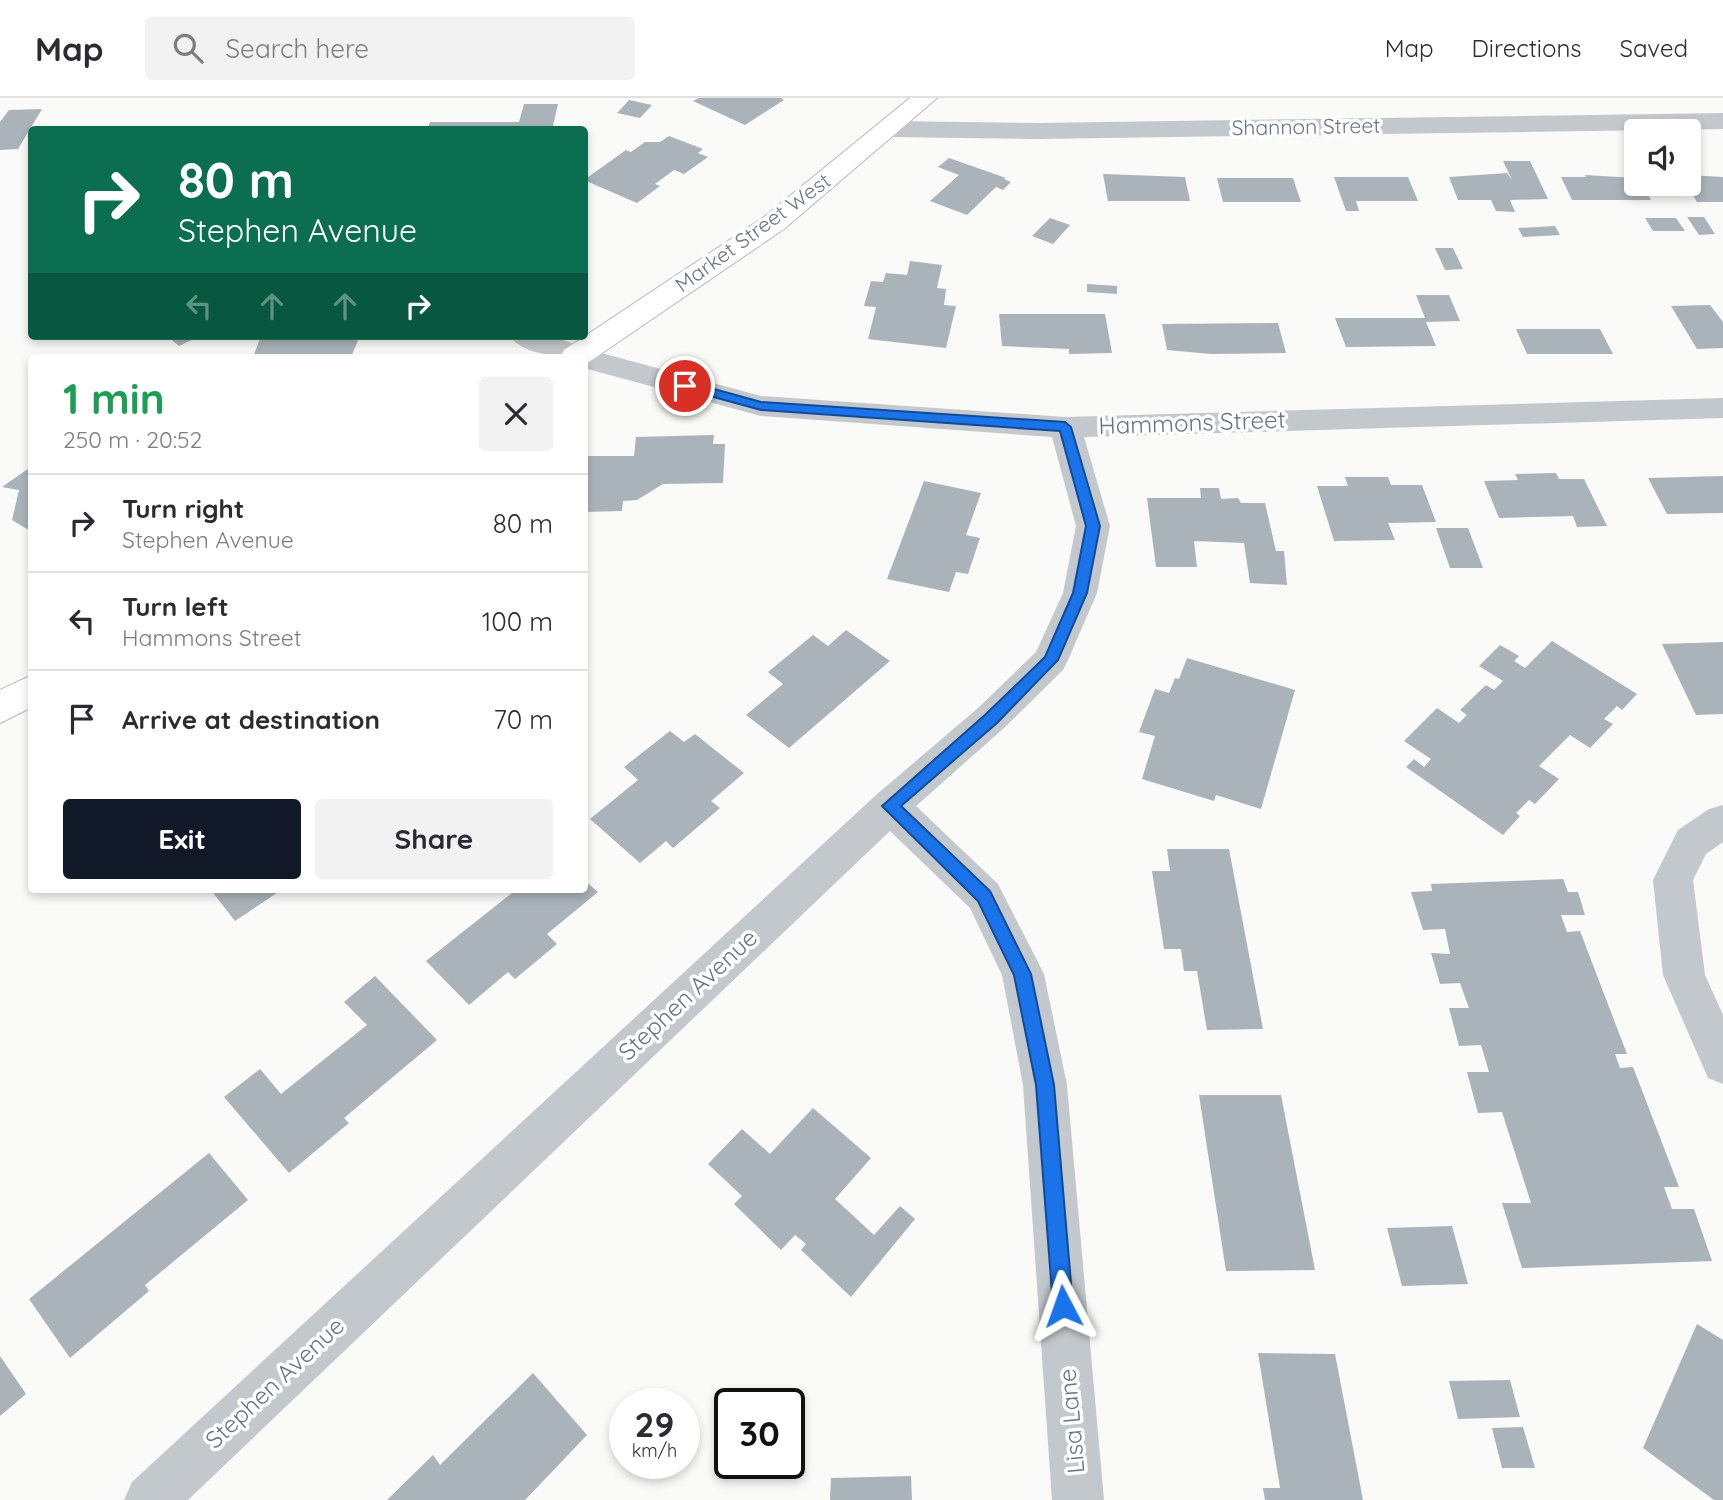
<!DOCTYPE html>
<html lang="en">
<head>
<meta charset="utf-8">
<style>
	:root { --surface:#fff; --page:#f2f2f3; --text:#2b2b33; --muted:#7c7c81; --line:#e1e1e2; --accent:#111827 }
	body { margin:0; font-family:Quicksand,sans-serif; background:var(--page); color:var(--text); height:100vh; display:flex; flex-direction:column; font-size:26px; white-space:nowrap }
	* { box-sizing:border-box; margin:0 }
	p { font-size:23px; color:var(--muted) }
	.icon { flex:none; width:38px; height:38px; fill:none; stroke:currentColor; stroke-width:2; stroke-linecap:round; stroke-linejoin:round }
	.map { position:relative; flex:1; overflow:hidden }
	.details { position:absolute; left:28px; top:256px; width:560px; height:539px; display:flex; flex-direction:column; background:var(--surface); border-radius:7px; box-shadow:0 4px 10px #0003 }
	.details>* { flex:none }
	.top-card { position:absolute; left:28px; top:28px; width:560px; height:214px; border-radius:7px; box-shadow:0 4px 10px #0003; background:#0b6e4f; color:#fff; overflow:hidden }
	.tools { position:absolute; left:1624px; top:21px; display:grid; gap:14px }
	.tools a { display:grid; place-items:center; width:77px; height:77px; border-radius:7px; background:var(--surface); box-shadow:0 4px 10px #0003; font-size:35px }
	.speed { position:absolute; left:609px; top:1290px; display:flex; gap:14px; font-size:35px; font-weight:700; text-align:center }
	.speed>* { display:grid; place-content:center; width:91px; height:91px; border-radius:50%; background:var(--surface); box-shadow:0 4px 10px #0003; line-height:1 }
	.speed small { font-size:18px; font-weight:400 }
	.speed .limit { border:4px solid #111; border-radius:10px; background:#fff; color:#111 }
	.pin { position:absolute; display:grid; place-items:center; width:60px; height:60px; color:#fff; margin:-30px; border:4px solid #fff; border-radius:50%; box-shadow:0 2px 7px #0007 }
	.me { position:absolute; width:77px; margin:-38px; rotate:356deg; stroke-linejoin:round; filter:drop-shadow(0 0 5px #0008) }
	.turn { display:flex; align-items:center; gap:24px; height:147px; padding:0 35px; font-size:32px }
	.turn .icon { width:91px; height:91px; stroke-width:2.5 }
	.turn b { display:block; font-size:49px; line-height:60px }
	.lanes { display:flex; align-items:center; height:66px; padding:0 35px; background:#0003; justify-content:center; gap:35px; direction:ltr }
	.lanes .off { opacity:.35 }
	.round { display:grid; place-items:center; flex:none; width:74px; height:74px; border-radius:7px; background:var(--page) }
	.summary { display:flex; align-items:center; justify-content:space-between; height:119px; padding:0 35px }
	h1 { font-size:42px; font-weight:800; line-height:52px; color:#1e9e55 }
	.action { display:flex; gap:14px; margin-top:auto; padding:14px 35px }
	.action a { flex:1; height:80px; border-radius:7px; background:var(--accent); color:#fff; font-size:28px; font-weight:800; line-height:80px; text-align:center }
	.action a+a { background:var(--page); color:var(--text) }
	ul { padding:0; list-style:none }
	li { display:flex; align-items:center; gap:21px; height:98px; padding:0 35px; border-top:2px solid var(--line) }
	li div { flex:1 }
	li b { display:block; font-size:26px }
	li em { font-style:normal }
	header { display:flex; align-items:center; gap:42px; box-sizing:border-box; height:98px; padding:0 35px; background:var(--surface); border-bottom:2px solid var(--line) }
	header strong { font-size:33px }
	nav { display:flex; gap:38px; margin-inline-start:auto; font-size:24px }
	.search { width:490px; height:63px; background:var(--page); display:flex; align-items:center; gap:18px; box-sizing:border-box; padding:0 24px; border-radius:7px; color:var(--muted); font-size:26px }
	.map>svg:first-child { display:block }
	.building { fill:#aab3b9 }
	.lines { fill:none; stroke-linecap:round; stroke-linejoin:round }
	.major-casing { stroke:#b5babe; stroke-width:2 }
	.minor { fill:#c3c8cc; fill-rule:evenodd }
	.major { fill:#fff; fill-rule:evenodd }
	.route { fill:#1a73e8; stroke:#114b97; stroke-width:2 }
	.labels { text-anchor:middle; stroke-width:7; stroke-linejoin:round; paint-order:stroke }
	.far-street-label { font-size:21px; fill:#657683; stroke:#fff }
	.street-label { font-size:24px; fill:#657683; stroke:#fff }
</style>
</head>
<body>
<header>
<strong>Map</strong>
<div class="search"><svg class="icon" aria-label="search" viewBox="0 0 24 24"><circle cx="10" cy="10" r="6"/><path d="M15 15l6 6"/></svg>Search here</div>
<nav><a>Map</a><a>Directions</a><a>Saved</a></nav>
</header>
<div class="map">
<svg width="1723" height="1402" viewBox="0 0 1723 1402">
	<rect width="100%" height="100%" fill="#fafaf8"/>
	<!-- building -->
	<g class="building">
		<polygon points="699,0 781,0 784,2 745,27 693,3"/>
		<polygon points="629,2 652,7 640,20 617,15"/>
		<polygon points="524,6 558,6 552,32 427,32 430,24 519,24"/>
		<polygon points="42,11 18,51 0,52 0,24 9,12"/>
		<polygon points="669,38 703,51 698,55 708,59 684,76 674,72 655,86 660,88 637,105 584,82 626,52 631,54 645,44 660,44"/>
		<polygon points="949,60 1006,80 1004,81 1011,84 1003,92 996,89 967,117 930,103 959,77 938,69"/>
		<polygon points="1503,63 1530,63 1548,101 1510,102 1515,114 1496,113 1491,102 1458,102 1449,79 1507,75 1512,82"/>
		<polygon points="1103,76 1185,79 1190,103 1108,103"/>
		<polygon points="1585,77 1636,80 1636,86 1642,86 1651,102 1572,102 1561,79 1586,79"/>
		<polygon points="1689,77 1723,79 1723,104 1697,104 1686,86 1689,86"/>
		<polygon points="1334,79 1408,79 1418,103 1356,103 1359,113 1346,113"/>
		<polygon points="1217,80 1293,80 1301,104 1223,104"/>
		<polygon points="1687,119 1704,119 1715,136 1699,137"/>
		<polygon points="1050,120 1070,127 1053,146 1032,138"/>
		<polygon points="1645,120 1676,120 1685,133 1653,133"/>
		<polygon points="1555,128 1560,137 1523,139 1518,130"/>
		<polygon points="1435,150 1453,150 1463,171 1445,172"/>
		<polygon points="910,163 942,167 937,190 946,191 944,207 956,208 946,250 868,241 876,209 864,208 871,183 883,184 886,175 907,177"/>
		<polygon points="1087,186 1117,188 1117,196 1087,194"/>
		<polygon points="1416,197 1449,197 1460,223 1426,224 1436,248 1346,249 1335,220 1425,220"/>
		<polygon points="1710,207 1723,224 1723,250 1697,251 1671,208"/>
		<polygon points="999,216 1105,216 1112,255 1069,256 1069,251 1002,248"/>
		<polygon points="1278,225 1286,255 1211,256 1167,252 1162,226"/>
		<polygon points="1516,231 1600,231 1613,256 1527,256"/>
		<polygon points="167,238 200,238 179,248"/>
		<polygon points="261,238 324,238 359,240 351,259 253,259"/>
		<polygon points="714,337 713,346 725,346 723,385 663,386 637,402 623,403 622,413 584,414 584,358 634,358 636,339"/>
		<polygon points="32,368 32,434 12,422 19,392 2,389"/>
		<polygon points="1556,375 1559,381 1584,381 1607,428 1577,429 1573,418 1499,420 1484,383 1518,382 1515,376"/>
		<polygon points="1723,378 1723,415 1667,416 1648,380"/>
		<polygon points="1345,379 1388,379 1391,387 1422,387 1436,424 1388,425 1395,442 1334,443 1317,388 1348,388"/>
		<polygon points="924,383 981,395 966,437 980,440 968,476 956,474 949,494 887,481"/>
		<polygon points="1200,390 1219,390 1221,401 1238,400 1241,405 1265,405 1276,453 1284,453 1287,487 1250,485 1244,445 1194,443 1197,469 1156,469 1147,400 1201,400"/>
		<polygon points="1436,430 1468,430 1483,470 1450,470"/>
		<polygon points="846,532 890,563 789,650 746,617 783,586 768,574 813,537 828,548"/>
		<polygon points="1552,543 1637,596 1622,612 1617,608 1604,621 1613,626 1590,650 1570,637 1539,668 1559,681 1535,706 1529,702 1516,715 1520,718 1503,737 1406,669 1414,661 1424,669 1431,661 1404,643 1437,610 1459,625 1467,617 1460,612 1486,587 1494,592 1503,583 1479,568 1500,547 1519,558 1514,563 1525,570"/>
		<polygon points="1723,544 1723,616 1696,617 1662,546"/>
		<polygon points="1187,560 1295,592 1261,711 1216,697 1214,703 1142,681 1155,638 1139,634 1155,591 1169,595 1175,580 1179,581"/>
		<polygon points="670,633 684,644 695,636 744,675 711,703 720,710 673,750 666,743 640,765 590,721 638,682 624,669"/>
		<polygon points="1167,751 1229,751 1263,931 1207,932 1197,873 1184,873 1181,851 1164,851 1152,773 1170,773"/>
		<polygon points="1563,781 1568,794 1578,794 1585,817 1561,817 1567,834 1580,833 1627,956 1615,956 1620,970 1633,969 1679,1089 1664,1089 1672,1111 1694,1111 1712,1163 1522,1170 1502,1105 1531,1105 1502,1014 1478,1015 1467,974 1489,974 1481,947 1459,948 1449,910 1469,910 1460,885 1440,886 1431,855 1450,856 1445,831 1423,832 1411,794 1432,793 1431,786"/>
		<polygon points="584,782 598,794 547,836 557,846 515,881 508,874 469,907 426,863 517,791 584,791"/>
		<polygon points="210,791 283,791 235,823"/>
		<polygon points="375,878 437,942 344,1020 349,1025 289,1075 224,999 260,971 281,996 367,927 344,904"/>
		<polygon points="1199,997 1281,997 1315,1172 1226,1173"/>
		<polygon points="813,1010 871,1060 835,1101 874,1137 900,1108 915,1121 851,1199 801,1152 806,1146 795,1137 781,1152 734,1106 742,1098 708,1066 742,1031 770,1056"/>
		<polygon points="209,1055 248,1102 145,1187 149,1193 70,1260 29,1201"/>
		<polygon points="1452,1128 1468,1186 1402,1188 1387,1130"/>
		<polygon points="1697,1226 1723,1242 1723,1402 1714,1402 1643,1350"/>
		<polygon points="1258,1255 1335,1256 1363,1402 1265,1402 1263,1390 1280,1390"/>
		<polygon points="0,1258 26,1296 0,1318"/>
		<polygon points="533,1275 587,1337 525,1402 387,1402 433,1357 440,1367"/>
		<polygon points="1510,1282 1520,1319 1458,1321 1449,1283"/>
		<polygon points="1523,1329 1535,1370 1502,1370 1492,1330"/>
		<polygon points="911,1378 912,1402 830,1402 831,1380"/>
	</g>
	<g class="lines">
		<!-- major casing -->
		<g class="major-casing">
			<g id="major">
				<polygon points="910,0 937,0 784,131 586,266 584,259 560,259 564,252 764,119"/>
				<polygon points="32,577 32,609 0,625 0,592"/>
			</g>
		</g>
		<!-- minor -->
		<g class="minor">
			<polygon points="1723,15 1723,31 1038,41 890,39 881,36 877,31 881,26 890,23 1038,25"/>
			<path d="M510,238H553L590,252L761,298L1065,319L1723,300V320L1084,339L1110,428L1097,495L1068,562L1063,572L1004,630L916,708L998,786L1044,876L1067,987L1104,1402H1052L1023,987L1002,877L970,810L890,733L188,1402H124L132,1384L876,697L978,610L1036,554L1063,495L1076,428L1052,339L761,318L584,270V259C563,259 523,258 510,238Z"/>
			<polygon points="1723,707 1723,744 1706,756 1693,782 1705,877 1723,917 1723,986 1708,980 1663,877 1653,782 1678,732 1709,711"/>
		</g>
		<!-- major -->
		<use href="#major" class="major"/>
	</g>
	<!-- route -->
	<polygon class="route" points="685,283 761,304 1065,324 1071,329 1100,428 1087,495 1058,562 997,625 901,708 990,793 1031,876 1054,987 1073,1208 1070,1215 1063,1218 1056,1215 1053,1208 1036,987 1014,877 978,803 882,708 986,616 1045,559 1073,495 1086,428 1060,333 761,312 681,290 679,288"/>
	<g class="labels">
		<!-- far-street labels -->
		<g class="far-street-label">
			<text transform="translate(1306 29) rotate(-1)" y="7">Shannon Street</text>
			<text transform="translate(753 135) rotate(-36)" y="7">Market Street West</text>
		</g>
		<!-- street labels -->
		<g class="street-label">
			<text transform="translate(1192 325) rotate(-2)" y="8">Hammons Street</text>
			<text transform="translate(688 897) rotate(-43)" y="8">Stephen Avenue</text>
			<text transform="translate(275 1285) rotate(-43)" y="8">Stephen Avenue</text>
			<text transform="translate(1072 1323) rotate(-95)" y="8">Lisa Lane</text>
		</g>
	</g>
</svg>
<div class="tools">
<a><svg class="icon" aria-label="sound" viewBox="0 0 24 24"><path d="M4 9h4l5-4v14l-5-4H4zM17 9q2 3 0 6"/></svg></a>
</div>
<div class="speed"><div>29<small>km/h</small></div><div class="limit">30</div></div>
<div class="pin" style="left:685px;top:288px;background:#d93025"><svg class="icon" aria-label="arrive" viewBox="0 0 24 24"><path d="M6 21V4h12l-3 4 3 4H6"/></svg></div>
<svg class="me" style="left:1063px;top:1208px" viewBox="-20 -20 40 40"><path d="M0-17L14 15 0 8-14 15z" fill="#1a73e8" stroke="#fff" stroke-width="4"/></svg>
<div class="top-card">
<div class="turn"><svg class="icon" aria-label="right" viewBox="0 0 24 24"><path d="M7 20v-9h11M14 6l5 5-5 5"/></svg><div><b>80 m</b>Stephen Avenue</div></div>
<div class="lanes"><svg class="icon off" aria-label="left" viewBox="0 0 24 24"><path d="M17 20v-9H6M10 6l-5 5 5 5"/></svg><svg class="icon off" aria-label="ahead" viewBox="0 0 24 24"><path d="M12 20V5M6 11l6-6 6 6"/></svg><svg class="icon off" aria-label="ahead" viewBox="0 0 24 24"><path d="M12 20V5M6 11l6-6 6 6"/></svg><svg class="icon" aria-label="right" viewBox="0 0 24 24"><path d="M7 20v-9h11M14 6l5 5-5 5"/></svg></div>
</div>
<section class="details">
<div class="summary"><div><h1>1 min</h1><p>250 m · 20:52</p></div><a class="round"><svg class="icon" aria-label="close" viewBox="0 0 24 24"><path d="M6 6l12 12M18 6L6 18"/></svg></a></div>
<ul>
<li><svg class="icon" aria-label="right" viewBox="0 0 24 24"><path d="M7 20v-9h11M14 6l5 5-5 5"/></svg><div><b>Turn right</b><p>Stephen Avenue</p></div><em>80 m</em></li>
<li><svg class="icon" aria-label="left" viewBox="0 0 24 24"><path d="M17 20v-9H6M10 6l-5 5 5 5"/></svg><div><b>Turn left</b><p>Hammons Street</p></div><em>100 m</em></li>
<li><svg class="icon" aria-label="arrive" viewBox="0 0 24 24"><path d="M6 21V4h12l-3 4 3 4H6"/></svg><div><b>Arrive at destination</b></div><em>70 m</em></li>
</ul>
<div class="action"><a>Exit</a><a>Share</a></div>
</section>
</div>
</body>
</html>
